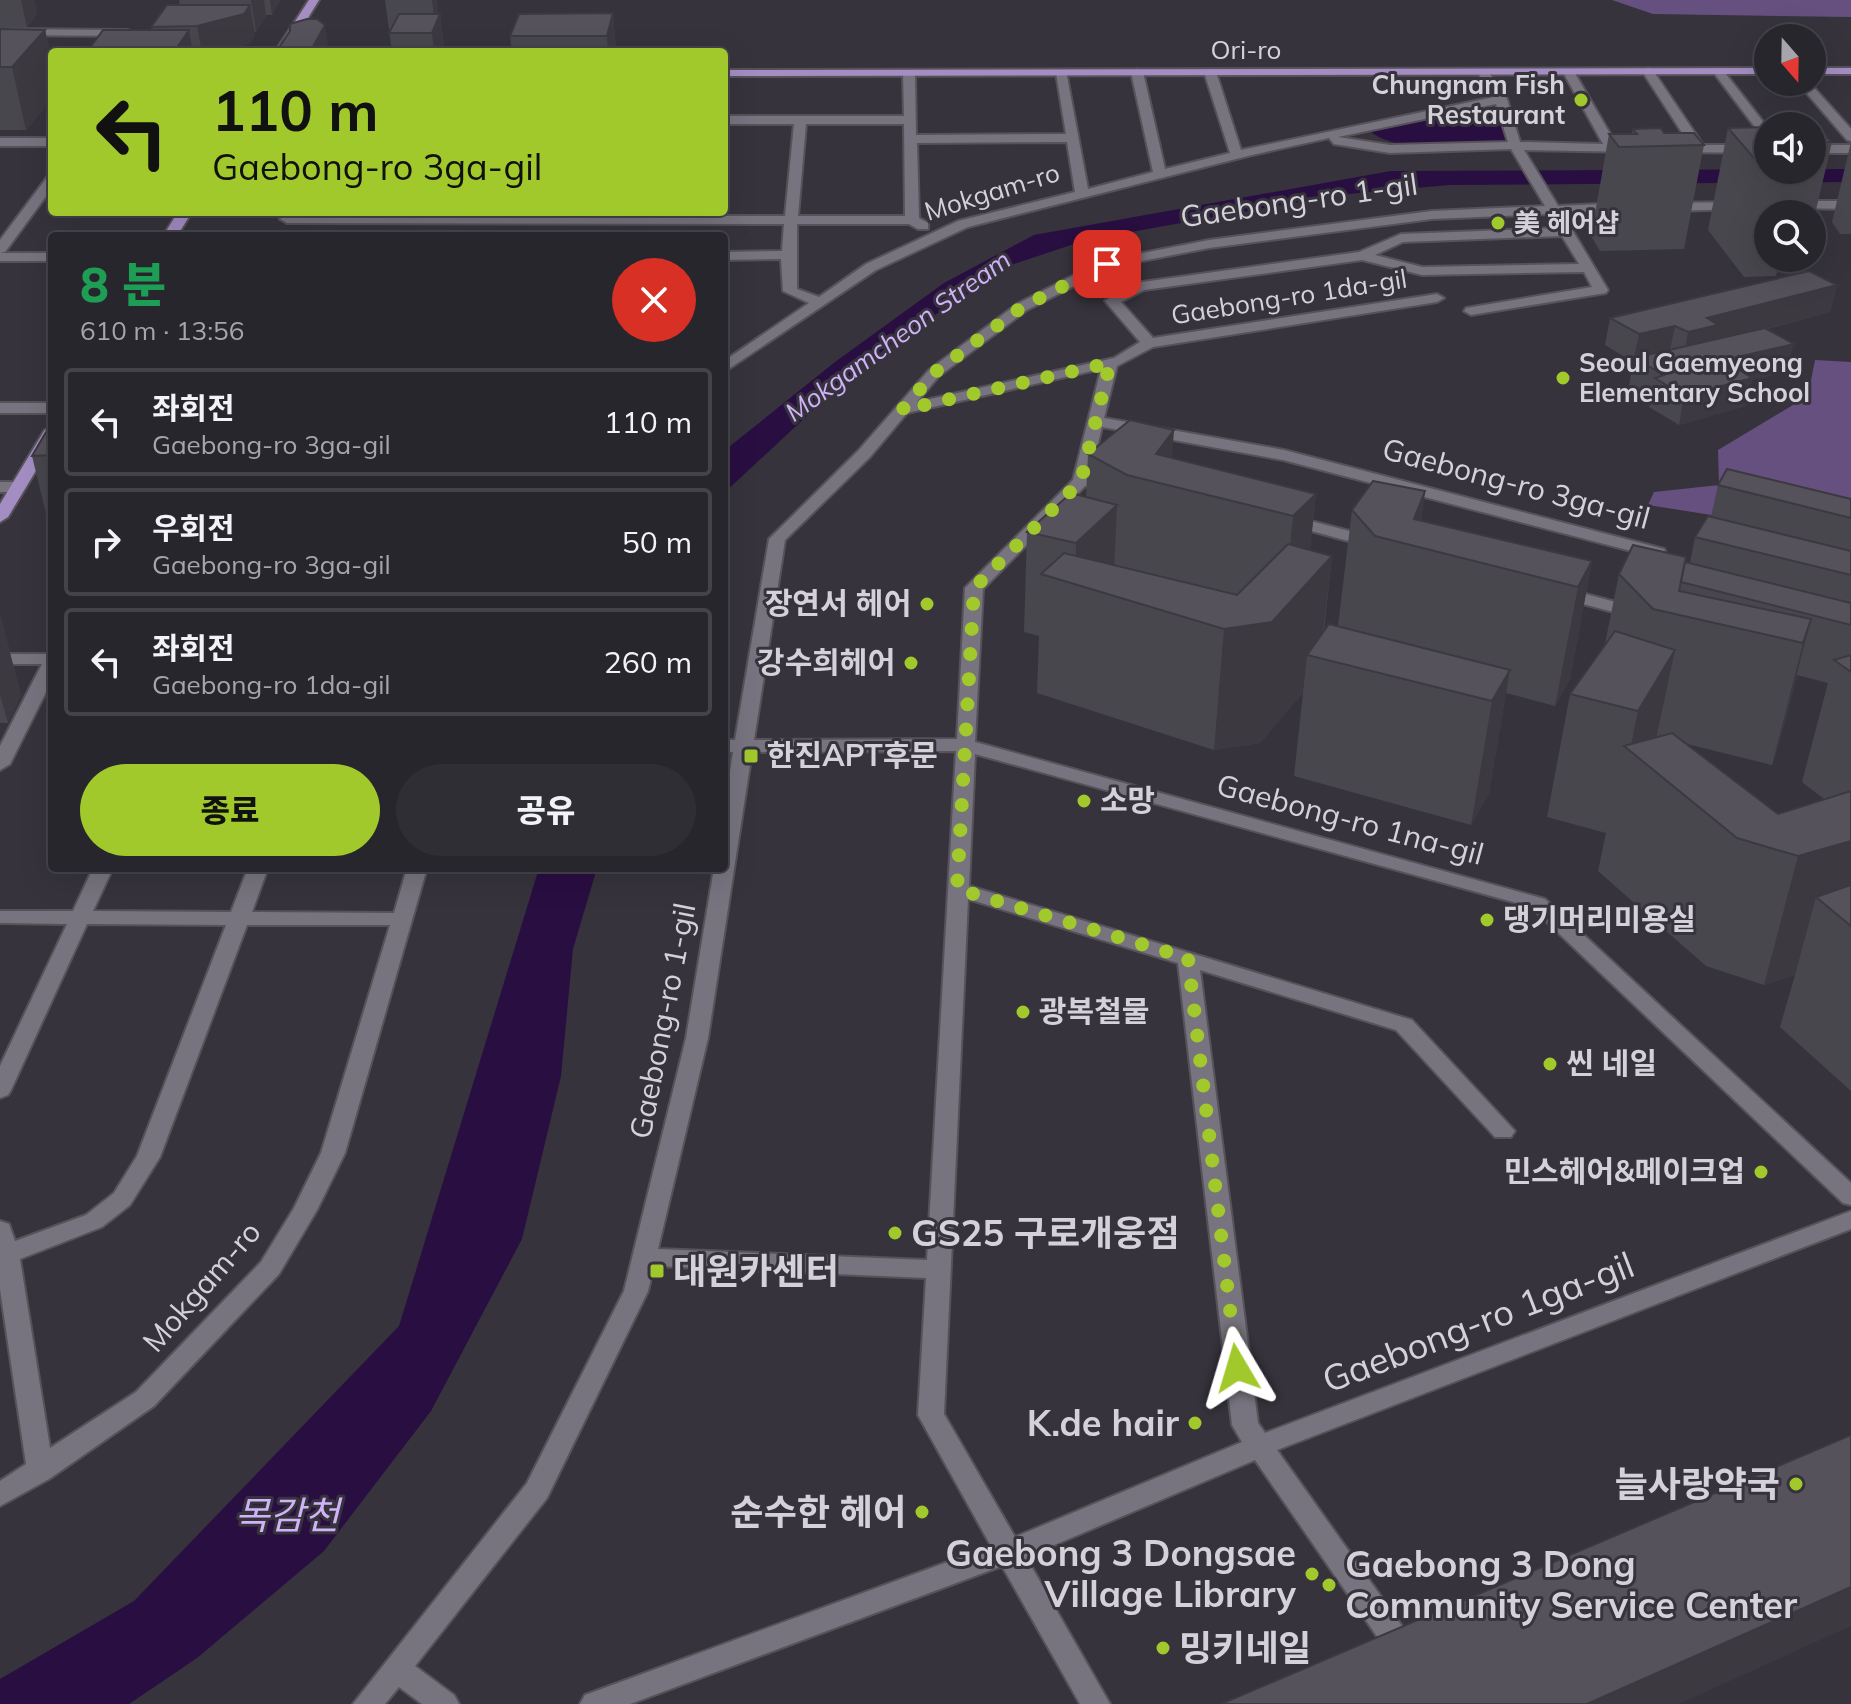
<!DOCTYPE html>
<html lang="ko">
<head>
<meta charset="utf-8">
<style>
	:root { --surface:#28262d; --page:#302e35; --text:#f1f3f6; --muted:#a5a5aa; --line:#444349; --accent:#a1c92b }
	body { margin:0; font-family:Mulish,"Noto Sans KR",sans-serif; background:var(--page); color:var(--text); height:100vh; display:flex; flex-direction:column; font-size:30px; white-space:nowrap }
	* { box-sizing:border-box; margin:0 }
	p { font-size:26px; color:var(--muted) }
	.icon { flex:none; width:44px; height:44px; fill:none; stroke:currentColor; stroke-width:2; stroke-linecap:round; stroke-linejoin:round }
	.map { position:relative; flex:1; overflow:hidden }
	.panel { position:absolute; left:48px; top:232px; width:680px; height:640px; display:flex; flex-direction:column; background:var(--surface); border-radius:8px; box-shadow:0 8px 32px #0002,0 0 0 2px var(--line) }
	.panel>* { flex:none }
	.hud { position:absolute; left:48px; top:48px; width:680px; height:168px; border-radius:8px; box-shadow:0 8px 32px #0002,0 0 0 2px var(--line); background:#a1c92b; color:#111; overflow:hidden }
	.needle { width:52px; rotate:160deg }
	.fabs { position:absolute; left:1754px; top:24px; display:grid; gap:16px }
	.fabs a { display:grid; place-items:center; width:72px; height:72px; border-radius:50%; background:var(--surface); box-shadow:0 8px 32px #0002,0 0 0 2px var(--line); font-size:40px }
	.pin { position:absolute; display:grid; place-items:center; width:68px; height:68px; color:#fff; margin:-34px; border-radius:16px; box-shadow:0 4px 12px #0006 }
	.me { position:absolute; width:88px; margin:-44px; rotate:353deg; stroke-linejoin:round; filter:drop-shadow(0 0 6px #0008) }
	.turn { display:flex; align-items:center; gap:28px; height:168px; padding:0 32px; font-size:36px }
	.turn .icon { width:104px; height:104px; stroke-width:2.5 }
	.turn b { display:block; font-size:56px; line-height:68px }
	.round { display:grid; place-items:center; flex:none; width:84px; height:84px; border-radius:42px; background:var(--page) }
	.overview { display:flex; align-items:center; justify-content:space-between; height:136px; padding:0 32px }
	h1 { font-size:48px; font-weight:800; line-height:60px; color:#1e9e55 }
	.primary-button { display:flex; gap:16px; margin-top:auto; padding:16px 32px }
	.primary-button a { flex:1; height:92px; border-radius:48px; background:var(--accent); color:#111; font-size:32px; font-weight:800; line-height:92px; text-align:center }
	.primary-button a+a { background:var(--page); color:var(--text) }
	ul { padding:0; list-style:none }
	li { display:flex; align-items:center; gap:24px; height:108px; margin:0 16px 12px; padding:0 16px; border:4px solid var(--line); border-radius:8px }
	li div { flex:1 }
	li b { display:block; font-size:30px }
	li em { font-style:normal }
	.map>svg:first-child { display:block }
	.green { fill:#655080 }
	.water { fill:#290e42 }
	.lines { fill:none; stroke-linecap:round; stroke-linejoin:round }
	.minor-casing { stroke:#555259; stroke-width:4 }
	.major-casing { stroke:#555259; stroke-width:4 }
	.minor { fill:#78747f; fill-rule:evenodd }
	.major { fill:#a48dc3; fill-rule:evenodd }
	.wall { fill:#49474e; fill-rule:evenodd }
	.shaded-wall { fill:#3c3940 }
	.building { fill:#55525b; stroke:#3c3940; stroke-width:2 }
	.route { stroke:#a1c92b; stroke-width:14; stroke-dasharray:0 25.2 }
	.poi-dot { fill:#a1c92b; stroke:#36333c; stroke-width:3 }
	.labels { text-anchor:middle; stroke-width:6; stroke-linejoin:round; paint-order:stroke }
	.far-street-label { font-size:26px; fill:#d4d2d8; stroke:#36333c }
	.far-poi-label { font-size:26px; font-weight:bold; fill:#d4d2d8; stroke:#36333c; text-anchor:start }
	.far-water-label { font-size:26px; font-style:italic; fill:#cfb2f7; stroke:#36333c }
	.street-label { font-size:30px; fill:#d4d2d8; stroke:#36333c }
	.poi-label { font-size:30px; font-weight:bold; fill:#d4d2d8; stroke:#36333c; text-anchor:start }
	.near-poi-label { font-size:36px; font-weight:bold; fill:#d4d2d8; stroke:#36333c; text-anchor:start }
	.near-street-label { font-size:36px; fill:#d4d2d8; stroke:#36333c }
	.near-water-label { font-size:38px; font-style:italic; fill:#cfb2f7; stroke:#36333c }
</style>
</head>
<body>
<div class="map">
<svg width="1851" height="1704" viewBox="0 0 1851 1704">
	<rect width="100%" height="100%" fill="#36333c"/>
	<!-- green -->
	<g class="green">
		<polygon points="1612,0 1851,0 1851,17 1653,14"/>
		<polygon points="1815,360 1851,362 1851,551 1781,526 1648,505 1654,492 1719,485 1718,450 1808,396"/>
	</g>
	<!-- water -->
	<g class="water">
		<path d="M1497,104L1507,132L1506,142C1468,143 1399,156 1370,131Z"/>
		<polygon points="1851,169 1851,182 1449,185 1338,195 1086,240 1014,264 907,333 852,374 724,493 724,451 835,362 944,283 1034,235 1391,171"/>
		<polygon points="539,868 597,868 573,949 561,1076 522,1239 431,1411 324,1551 197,1658 129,1704 0,1704 0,1679 134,1601 399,1326"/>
	</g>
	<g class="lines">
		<!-- minor casing -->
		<g class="minor-casing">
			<g id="minor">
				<polygon points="0,29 128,30 134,33 128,36 0,35"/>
				<polygon points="1648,68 1652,69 1703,145 1768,145 1768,153 1673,152 1673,146 1690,145 1642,71"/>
				<path d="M1137,69L1143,72L1165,169L1230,153L1204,72L1210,69L1216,72L1241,150L1494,97L1477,72L1483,69L1487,70L1507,99L1520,142L1603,144L1563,72L1573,70L1616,144H1633L1639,148L1633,152L1524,150L1558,206L1620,203L1627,207L1620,211L1562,213L1608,290L1606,293L1471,315L1464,311L1466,308L1592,287L1584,272L1422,275L1362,260L1144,290L1121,302L1153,338L1437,294L1444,298L1437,302L1153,347L1117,366L1104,418L1284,450L1664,549L1666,553L1658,558L1283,460L1102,427L1090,477L1118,482V488L1085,486L983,589L975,742L1545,899L1851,1183V1205L1843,1203L1531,907L975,754L969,886L1412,1020L1515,1131L1511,1137H1495L1396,1030L1200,970L1258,1423L1265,1433L1851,1211V1229L1277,1450L1414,1643L1418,1652L1414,1661L1404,1664L1394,1661L1255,1460L1026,1557L1110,1704H1080L1002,1566L630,1704H580L585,1695L991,1546L918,1415L926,1278L654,1266L648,1291L547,1498L415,1666L454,1695L459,1704H422L399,1687L385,1704H353L527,1483L624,1291L686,1038L714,868H724V809L733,752H724V740H735L769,539L858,451L929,370L1017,304L1102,261L1209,240L1432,211L1545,206L1511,149L1390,153L1334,144L1329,138L1252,155L968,227L876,270L724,372V361L809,303L783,291L781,259L724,260V252L782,251L784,224L287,223L280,219L287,215L785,216L794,124H724V116H904L903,73L909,70L915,73L916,135L1066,134L1056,73L1066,71L1088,189L1153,172L1131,72ZM1496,104L1508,142L1390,145L1338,137ZM806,124H904L905,216H798ZM1067,142L1075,192L958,221L866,264L819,297L797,289V224H909L918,229H928V223L919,218L917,143ZM1549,214L1558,228L1401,234L1359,252L1135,283L1105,301L1140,342L1114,358L917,402L939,376L1027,310L1111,267L1209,248L1432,219ZM1562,236L1579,264L1422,267L1375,255L1403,242ZM1101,369L1073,480L965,588L957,739L754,740L785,540L870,457L907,413ZM956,751L927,1260L658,1249L708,1038L752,752ZM968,899L1178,963L1232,1425L1242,1442L1015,1537L944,1414Z"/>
				<polygon points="1714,69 1722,69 1768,128 1768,140 1764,139 1714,73"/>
				<polygon points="1797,82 1809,82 1851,129 1851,141 1847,140"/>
				<rect x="0" y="138" width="52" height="8"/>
				<rect x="1812" y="145" width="39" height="8"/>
				<polygon points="52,175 52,188 5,252 0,253 52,253 52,261 0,261 0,240 48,176"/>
				<polygon points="1792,201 1851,201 1851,209 1787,208 1785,205"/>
				<polygon points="1740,202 1747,206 1745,209 1668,211 1661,207 1668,203"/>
				<rect x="0" y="403" width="52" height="10"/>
				<polygon points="0,482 18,482 26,487 18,492 0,492"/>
				<polygon points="1288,515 1380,539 1382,543 1374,548 1282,523 1280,520"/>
				<polygon points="1559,587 1642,609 1645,613 1636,618 1553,596 1550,592"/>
				<polygon points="0,654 52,654 52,680 10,764 0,770 0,746 42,664 0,664"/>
				<path d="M93,868H113L93,911L231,912L248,868H268L252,912L394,913L407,868H427L345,1153L317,1210L279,1274L154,1406L49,1479L0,1506V1481L26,1464L0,1289V1221L9,1224L15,1241L86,1215L114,1193L137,1156L226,925L87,924L11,1090L8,1095L0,1098V1066L67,924L0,923V911H73ZM247,925H390L321,1153L294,1208L261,1262L136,1392L50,1448L20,1259L102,1227L130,1205L160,1157Z"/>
			</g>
		</g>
		<!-- major casing -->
		<g class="major-casing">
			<g id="major">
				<polygon points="309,0 319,0 287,52 275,52"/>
				<polygon points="1768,68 1768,74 724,76 724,70"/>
				<rect x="1812" y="68" width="39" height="6"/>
				<polygon points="178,212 192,212 177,236 163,236"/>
				<polygon points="52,426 52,444 8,517 0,522 0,504 44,431"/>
			</g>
		</g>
		<!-- minor -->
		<use href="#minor" class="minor"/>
		<!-- major -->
		<use href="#major" class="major"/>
	</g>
	<!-- wall -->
	<g class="wall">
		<polygon points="0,0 34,0 37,14 27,27 0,28"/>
		<polygon points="179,0 280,0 272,15 266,15 256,32 254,32 255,35 249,44 220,52 87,52 152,30 151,27 180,5"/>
		<polygon points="385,0 437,0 438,14 440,14 445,52 392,52"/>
		<polygon points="613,13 616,52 512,52 510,36"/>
		<polygon points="0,29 45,30 52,62 52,99 26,130 0,130"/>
		<polygon points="1812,126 1832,142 1812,227 1812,214 1768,214 1768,258 1780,258 1776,276 1744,277 1708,230 1728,128 1768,170 1812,170"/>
		<polygon points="1633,129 1664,133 1704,145 1684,249 1600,251 1591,236 1609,134 1632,134"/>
		<polygon points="1851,142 1851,234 1840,234 1832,222"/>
		<polygon points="1837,285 1830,312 1767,329 1787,372 1752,380 1746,406 1679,425 1649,407 1651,399 1629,386 1633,362 1605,345 1610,318"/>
		<polygon points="52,432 52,534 51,534 32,456"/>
		<polygon points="1088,454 1316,494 1310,550 1332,556 1324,631 1338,626 1352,510 1425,491 1421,521 1592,561 1570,679 1555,706 1506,693 1489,793 1471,825 1294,776 1303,693 1260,743 1214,750 1037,693 1039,636 1024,632 1027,532 1086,497"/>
		<path d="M1718,485L1851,499V1091L1780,1027L1795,975L1764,985L1706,966L1598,871L1606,833L1547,817L1570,694L1605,644L1619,574L1685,562L1690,563L1695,537L1711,517ZM1797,675L1828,683L1802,782L1824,799L1778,814L1687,744L1772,765L1780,740Z"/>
		<polygon points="0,615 21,695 8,723 0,723"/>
	</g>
	<!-- shaded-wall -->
	<g class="shaded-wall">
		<polygon points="21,0 34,0 37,14 27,27"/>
		<polygon points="251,0 264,0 266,16 256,32"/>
		<polygon points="270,0 280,0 272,15"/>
		<polygon points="432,0 437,0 439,17 440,14 445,52 434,52 432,33 435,25"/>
		<polygon points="250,5 255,35 249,44 220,52 202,52 197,26"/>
		<polygon points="613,13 616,52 608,52 607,36"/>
		<polygon points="325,25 329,52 310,52"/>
		<polygon points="45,30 52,62 52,99 26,130 12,67"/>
		<polygon points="189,30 193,52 174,52"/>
		<polygon points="1837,285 1830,312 1715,342 1683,360 1688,332 1707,318"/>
		<polygon points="1675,326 1669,354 1634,358 1633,362 1639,334"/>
		<polygon points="1794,344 1787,372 1752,380 1746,406 1679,425 1684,396 1724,360"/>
		<polygon points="1174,430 1170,485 1156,454"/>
		<polygon points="1425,491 1418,547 1414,519"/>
		<polygon points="1316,494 1306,585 1332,556 1320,658 1307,655 1303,693 1260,743 1214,750 1224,629 1284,609 1293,516"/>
		<polygon points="1117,505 1113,595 1075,584 1076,543"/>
		<polygon points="1592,561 1570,679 1555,706 1578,587"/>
		<polygon points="0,615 21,695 8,723 0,695"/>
		<polygon points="1811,619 1780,740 1772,765 1803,643"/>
		<polygon points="1675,650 1650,767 1630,750 1638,711"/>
		<polygon points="1510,670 1489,793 1471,825 1492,701"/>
		<polygon points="1851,841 1851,927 1816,897 1795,975 1764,985 1798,856"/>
		<polygon points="1851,1587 1851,1626 1679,1704 1587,1704"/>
	</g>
	<!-- building -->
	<g class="building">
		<polygon points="167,5 250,5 244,14 197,26 151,27"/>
		<polygon points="613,13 607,36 510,36 519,14"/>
		<polygon points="399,14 440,14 432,33 389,33"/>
		<polygon points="307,19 317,19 325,25 310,52 276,52 290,31 290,24"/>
		<polygon points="0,29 45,30 12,67 0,67"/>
		<polygon points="103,30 189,30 174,52 87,52"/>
		<polygon points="1812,126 1815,126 1832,142 1812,142"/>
		<polygon points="1768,127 1768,170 1799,171 1766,172 1728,128"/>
		<polygon points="1661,128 1664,133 1694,133 1704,145 1619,147 1609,134 1637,134 1633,129"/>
		<polygon points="1809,271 1837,285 1707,318 1718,325 1688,332 1675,326 1639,334 1610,318"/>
		<polygon points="1765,328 1794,344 1724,360 1752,378 1684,396 1655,378 1664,375 1634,358"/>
		<polygon points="1130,420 1174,430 1156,454 1316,494 1293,516 1127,475 1088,454"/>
		<polygon points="46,432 52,432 52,455 32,456"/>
		<polygon points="1727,469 1851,499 1851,518 1718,485"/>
		<polygon points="1373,481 1425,491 1414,519 1592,561 1578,587 1375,536 1352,510"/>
		<polygon points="1071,493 1117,505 1076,543 1027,532"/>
		<polygon points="1708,516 1851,551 1851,575 1695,537"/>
		<polygon points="1288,544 1332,556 1272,622 1224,629 1041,574 1064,553 1237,595"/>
		<polygon points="1633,545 1686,557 1679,591 1811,619 1803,643 1653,609 1619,574"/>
		<polygon points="1685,562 1851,603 1851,625 1681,582"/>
		<polygon points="1329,624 1510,670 1492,701 1307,655"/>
		<polygon points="1615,631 1675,650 1638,711 1570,694"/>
		<polygon points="1851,655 1851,672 1834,660"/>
		<polygon points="1672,733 1778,814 1851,791 1851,841 1798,856 1737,838 1624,746"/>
		<polygon points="1851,885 1851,926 1816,897"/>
		<polygon points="1851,1435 1851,1587 1587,1704 1221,1704"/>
	</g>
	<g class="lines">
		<!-- route -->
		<polyline class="route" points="1107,264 1022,307 934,373 902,410 1110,363 1081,481 974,588 957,889 1188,958 1237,1368"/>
	</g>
	<!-- markers -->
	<g class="poi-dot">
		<circle cx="1581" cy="100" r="8"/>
		<circle cx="1498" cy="223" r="8"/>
		<circle cx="1563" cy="378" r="8"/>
		<circle cx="927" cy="604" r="8"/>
		<circle cx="911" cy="663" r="8"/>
		<rect x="743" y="748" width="16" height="16" rx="4"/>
		<circle cx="1084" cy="801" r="8"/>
		<circle cx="1487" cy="920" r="8"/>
		<circle cx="1023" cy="1012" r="8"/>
		<circle cx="1550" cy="1064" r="8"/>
		<circle cx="1761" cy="1172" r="8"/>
		<circle cx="895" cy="1233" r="8"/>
		<rect x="649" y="1263" width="16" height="16" rx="4"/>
		<circle cx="1195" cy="1423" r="8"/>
		<circle cx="1796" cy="1484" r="8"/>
		<circle cx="922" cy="1512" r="8"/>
		<circle cx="1312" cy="1574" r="8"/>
		<circle cx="1329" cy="1585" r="8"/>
		<circle cx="1163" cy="1648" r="8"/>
	</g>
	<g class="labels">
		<!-- far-street labels -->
		<g class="far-street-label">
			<text x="1246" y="59">Ori-ro</text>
			<text transform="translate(992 192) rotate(-17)" y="9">Mokgam-ro</text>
			<text transform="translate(1289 297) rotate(-9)" y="9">Gaebong-ro 1da-gil</text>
		</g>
		<!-- far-poi labels -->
		<g class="far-poi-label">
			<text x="1565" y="94" text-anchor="end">Chungnam Fish<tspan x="1565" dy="30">Restaurant</tspan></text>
			<text x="1514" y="232">美 헤어샵</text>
			<text x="1579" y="372">Seoul Gaemyeong<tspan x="1579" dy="30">Elementary School</tspan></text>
		</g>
		<!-- far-water labels -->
		<g class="far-water-label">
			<text transform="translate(898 336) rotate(-36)" y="9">Mokgamcheon Stream</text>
		</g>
		<!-- street labels -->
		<g class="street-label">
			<text transform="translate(1299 201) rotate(-8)" y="10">Gaebong-ro 1-gil</text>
			<text transform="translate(1516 484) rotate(15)" y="10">Gaebong-ro 3ga-gil</text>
			<text transform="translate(1350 820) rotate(15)" y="10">Gaebong-ro 1na-gil</text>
			<text transform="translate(663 1021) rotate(-79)" y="10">Gaebong-ro 1-gil</text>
			<text transform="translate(202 1287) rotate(-49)" y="10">Mokgam-ro</text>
		</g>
		<!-- poi labels -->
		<g class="poi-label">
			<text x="911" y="614" text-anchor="end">장연서 헤어</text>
			<text x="895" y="673" text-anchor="end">강수희헤어</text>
			<text x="767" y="766">한진APT후문</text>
			<text x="1100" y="811">소망</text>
			<text x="1503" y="930">댕기머리미용실</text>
			<text x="1039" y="1022">광복철물</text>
			<text x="1566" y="1074">씬 네일</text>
			<text x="1745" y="1182" text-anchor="end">민스헤어&amp;메이크업</text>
		</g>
		<!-- near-poi labels -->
		<g class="near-poi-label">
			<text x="911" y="1246">GS25 구로개웅점</text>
			<text x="673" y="1284">대원카센터</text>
			<text x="1179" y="1436" text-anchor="end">K.de hair</text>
			<text x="1780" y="1497" text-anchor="end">늘사랑약국</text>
			<text x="906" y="1525" text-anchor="end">순수한 헤어</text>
			<text x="1296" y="1566" text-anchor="end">Gaebong 3 Dongsae<tspan x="1296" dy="41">Village Library</tspan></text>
			<text x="1345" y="1577">Gaebong 3 Dong<tspan x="1345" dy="41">Community Service Center</tspan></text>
			<text x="1179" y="1661">밍키네일</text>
		</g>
		<!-- near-street labels -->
		<g class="near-street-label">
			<text transform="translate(1478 1322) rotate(-21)" y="13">Gaebong-ro 1ga-gil</text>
		</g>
		<!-- near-water labels -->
		<g class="near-water-label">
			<text x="287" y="1529">목감천</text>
		</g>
	</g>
</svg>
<div class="fabs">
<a><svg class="needle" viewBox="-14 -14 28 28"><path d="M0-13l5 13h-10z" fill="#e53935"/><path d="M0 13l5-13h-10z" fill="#a5a5aa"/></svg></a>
<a><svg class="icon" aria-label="sound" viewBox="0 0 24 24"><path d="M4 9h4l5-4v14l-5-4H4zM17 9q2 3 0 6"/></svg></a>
<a><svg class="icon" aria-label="search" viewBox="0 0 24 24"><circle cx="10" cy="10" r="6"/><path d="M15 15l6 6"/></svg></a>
</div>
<div class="pin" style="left:1107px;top:264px;background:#d93025"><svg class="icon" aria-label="arrive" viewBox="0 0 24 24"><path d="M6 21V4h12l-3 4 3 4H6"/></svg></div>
<svg class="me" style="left:1237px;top:1368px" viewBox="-20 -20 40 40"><path d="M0-17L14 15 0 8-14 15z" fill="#a1c92b" stroke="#fff" stroke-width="4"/></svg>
<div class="hud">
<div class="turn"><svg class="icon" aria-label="left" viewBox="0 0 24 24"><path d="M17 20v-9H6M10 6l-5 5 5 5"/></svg><div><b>110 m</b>Gaebong-ro 3ga-gil</div></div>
</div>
<section class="panel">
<div class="overview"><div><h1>8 분</h1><p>610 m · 13:56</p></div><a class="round" style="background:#d93025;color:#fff"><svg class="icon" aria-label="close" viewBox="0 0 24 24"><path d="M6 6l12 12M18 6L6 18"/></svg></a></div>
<ul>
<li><svg class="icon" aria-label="left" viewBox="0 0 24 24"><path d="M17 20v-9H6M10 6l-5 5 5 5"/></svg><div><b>좌회전</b><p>Gaebong-ro 3ga-gil</p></div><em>110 m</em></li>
<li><svg class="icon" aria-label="right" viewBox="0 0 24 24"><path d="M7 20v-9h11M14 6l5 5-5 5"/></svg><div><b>우회전</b><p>Gaebong-ro 3ga-gil</p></div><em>50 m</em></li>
<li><svg class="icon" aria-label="left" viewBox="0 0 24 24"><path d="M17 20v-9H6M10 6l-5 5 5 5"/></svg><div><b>좌회전</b><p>Gaebong-ro 1da-gil</p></div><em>260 m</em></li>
</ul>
<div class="primary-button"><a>종료</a><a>공유</a></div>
</section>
</div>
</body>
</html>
